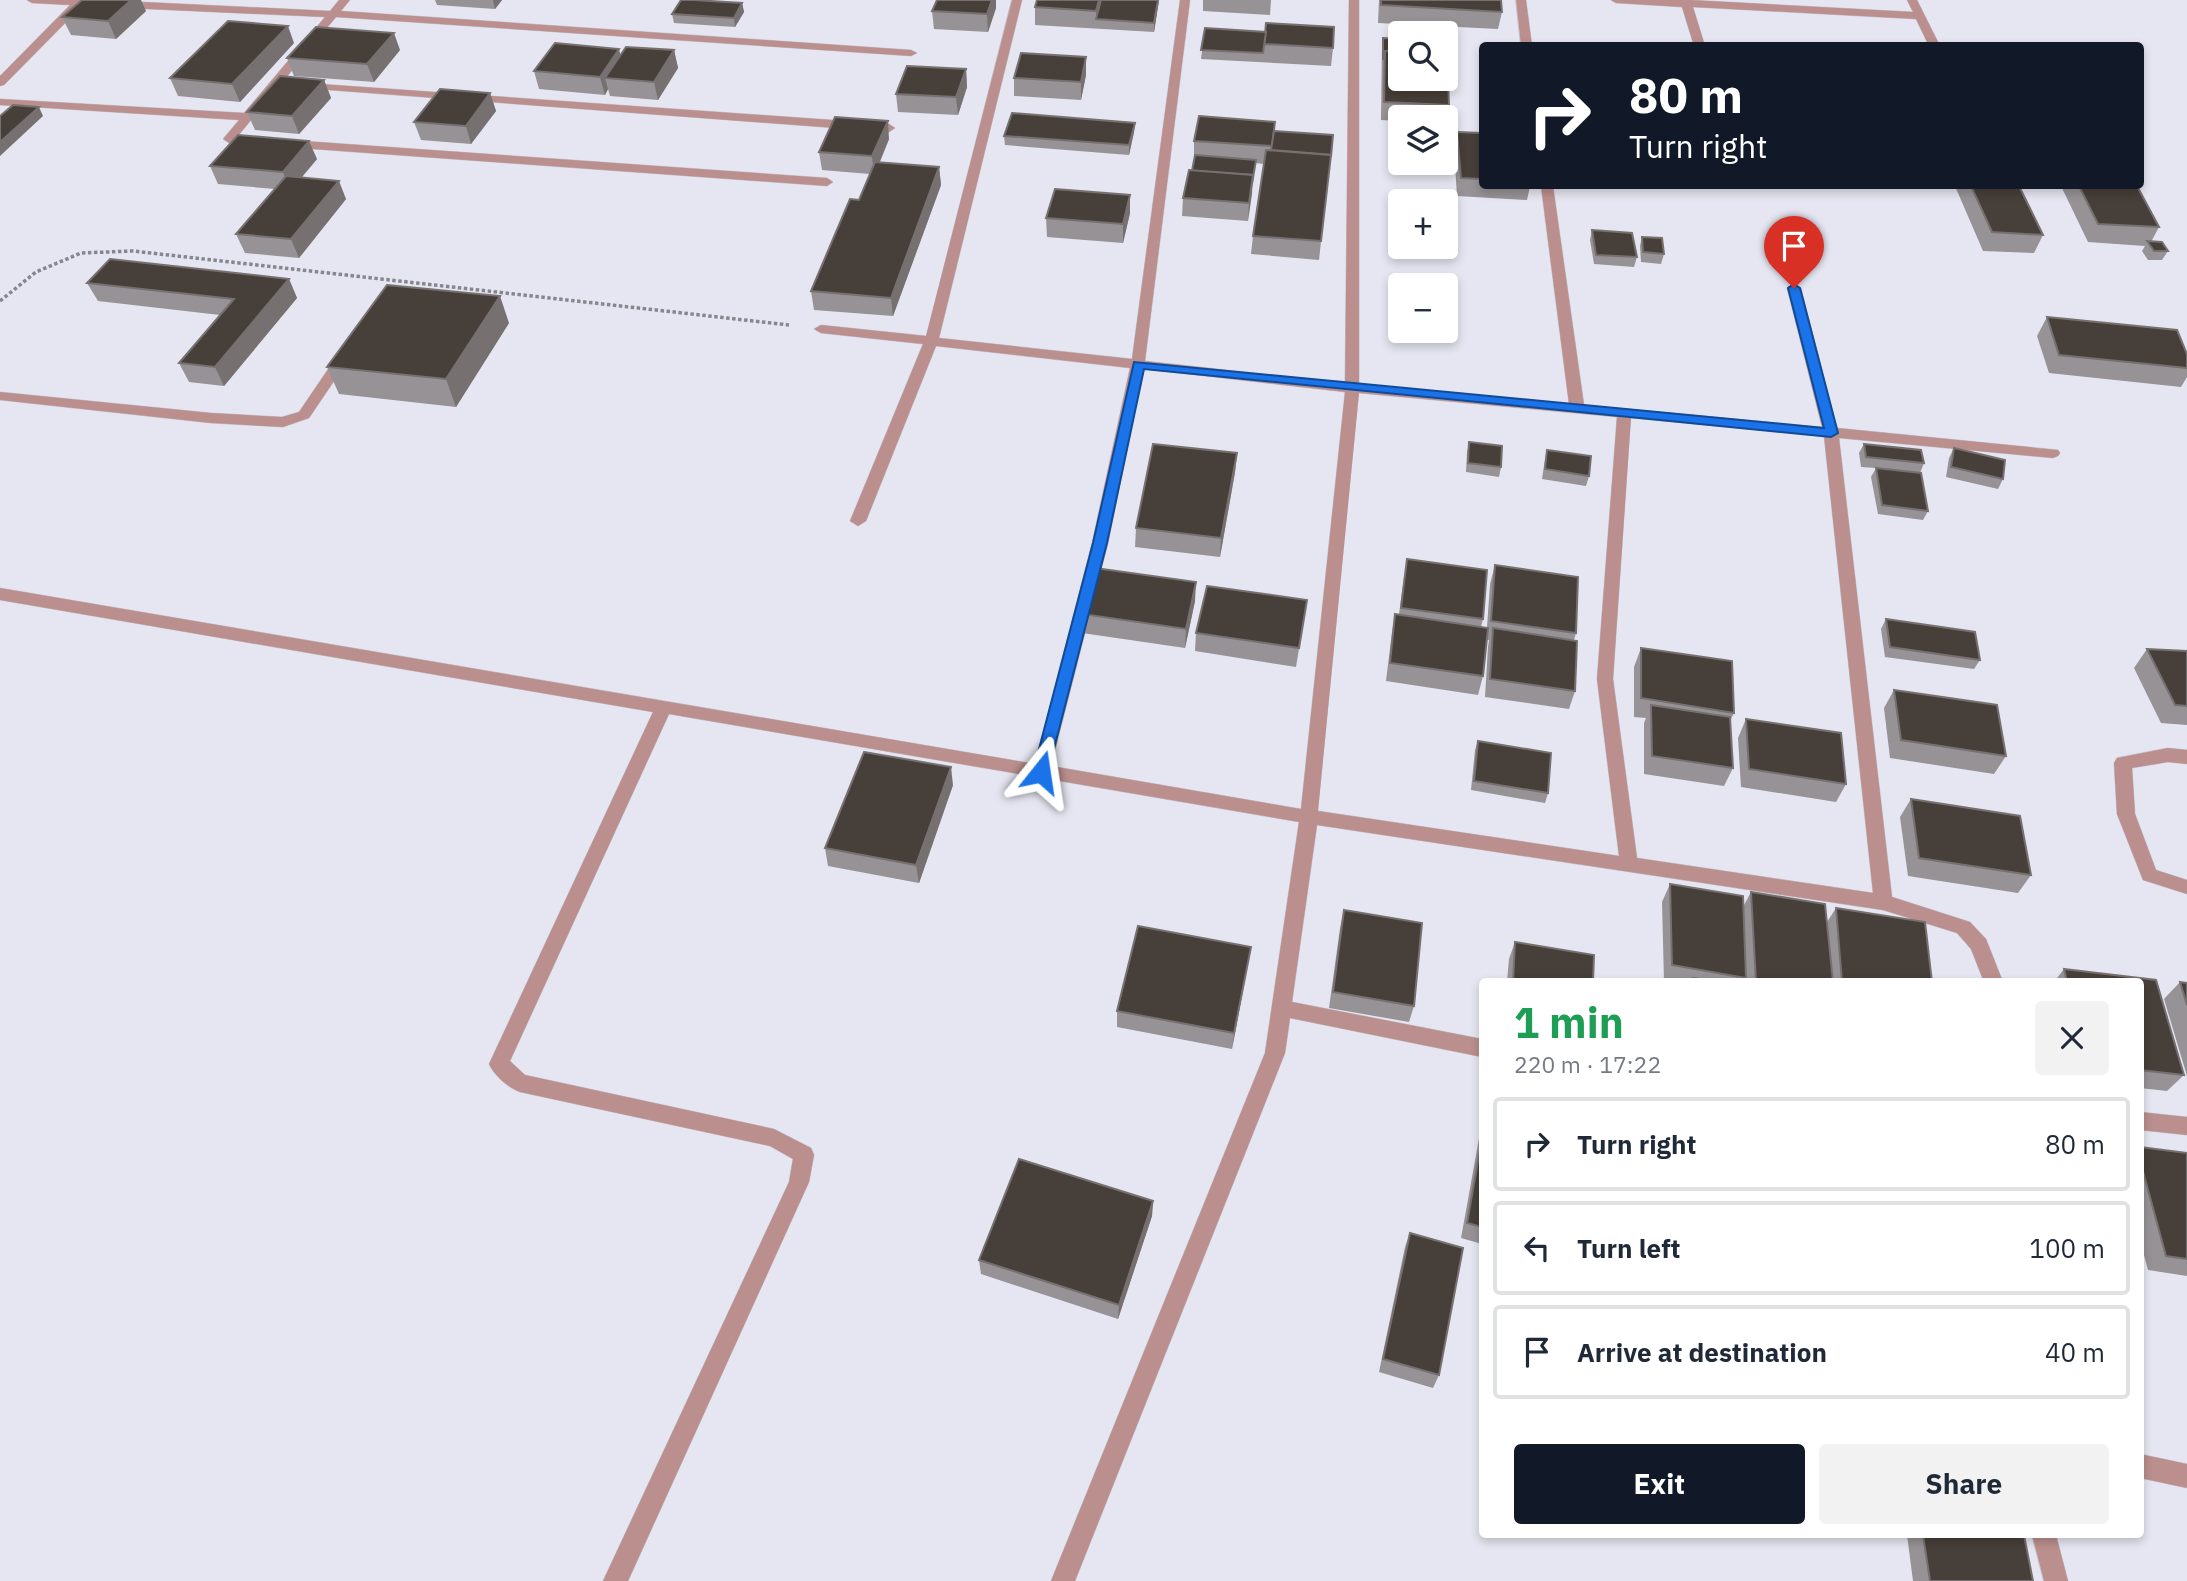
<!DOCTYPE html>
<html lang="en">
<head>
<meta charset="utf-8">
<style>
	:root { --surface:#fff; --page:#f2f2f3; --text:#1f2937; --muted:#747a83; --line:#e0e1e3; --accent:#111827 }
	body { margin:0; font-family:"IBM Plex Sans",sans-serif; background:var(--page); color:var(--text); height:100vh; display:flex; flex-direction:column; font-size:26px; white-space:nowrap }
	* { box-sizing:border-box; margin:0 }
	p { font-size:23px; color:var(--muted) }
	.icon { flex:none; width:38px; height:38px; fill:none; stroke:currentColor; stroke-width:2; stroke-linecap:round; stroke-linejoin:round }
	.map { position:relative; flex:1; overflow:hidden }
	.sheet { position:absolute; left:1479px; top:978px; width:665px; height:560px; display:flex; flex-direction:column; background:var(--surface); border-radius:7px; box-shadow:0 4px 10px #0003 }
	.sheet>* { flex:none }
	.top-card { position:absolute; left:1479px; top:42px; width:665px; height:147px; border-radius:7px; box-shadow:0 4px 10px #0003; background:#111827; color:#fff; overflow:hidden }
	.controls { position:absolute; left:1388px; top:21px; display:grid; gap:14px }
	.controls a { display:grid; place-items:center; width:70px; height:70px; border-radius:7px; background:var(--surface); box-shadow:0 4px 10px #0003; font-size:35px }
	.pin { position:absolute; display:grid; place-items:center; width:60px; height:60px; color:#fff; margin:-72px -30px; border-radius:50% 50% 50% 0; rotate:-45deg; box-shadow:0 0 7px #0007 }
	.pin .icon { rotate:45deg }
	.me { position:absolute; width:77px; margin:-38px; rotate:15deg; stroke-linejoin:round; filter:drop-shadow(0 0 5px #0008) }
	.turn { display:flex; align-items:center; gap:24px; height:147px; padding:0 35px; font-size:32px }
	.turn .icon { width:91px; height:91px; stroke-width:2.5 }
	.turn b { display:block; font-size:49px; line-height:60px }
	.round { display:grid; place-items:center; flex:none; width:74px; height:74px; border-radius:7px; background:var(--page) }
	.head { display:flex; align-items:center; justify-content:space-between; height:119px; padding:0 35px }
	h1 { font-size:42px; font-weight:700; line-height:52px; color:#1e9e55 }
	.button { display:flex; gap:14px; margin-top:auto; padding:14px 35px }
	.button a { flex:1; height:80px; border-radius:7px; background:var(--accent); color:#fff; font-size:28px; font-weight:700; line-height:80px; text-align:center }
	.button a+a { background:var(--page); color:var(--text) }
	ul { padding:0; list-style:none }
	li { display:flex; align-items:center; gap:21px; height:94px; margin:0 14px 10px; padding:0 21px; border:4px solid var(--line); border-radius:7px }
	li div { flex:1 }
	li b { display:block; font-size:26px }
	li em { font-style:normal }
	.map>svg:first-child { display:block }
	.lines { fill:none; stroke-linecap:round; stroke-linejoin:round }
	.minor-casing { stroke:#c2c3cd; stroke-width:1 }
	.path { stroke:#86878e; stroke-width:3.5; stroke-dasharray:3.5 2.5; stroke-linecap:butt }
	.minor { fill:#bb8f8d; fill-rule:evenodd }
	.wall { fill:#969295 }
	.shaded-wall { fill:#767170 }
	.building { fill:#473f39; stroke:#767170; stroke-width:2 }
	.route { fill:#1a73e8; stroke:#114b97; stroke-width:2 }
</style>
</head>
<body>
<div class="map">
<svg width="2187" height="1581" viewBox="0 0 2187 1581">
	<rect width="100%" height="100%" fill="#e5e6f1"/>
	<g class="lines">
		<!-- minor casing -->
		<g class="minor-casing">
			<g id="minor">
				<polygon points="27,0 101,0 330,11 339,0 350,0 341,11 911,50 917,53 911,56 336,17 233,142 229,143 223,139 239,120 0,105 0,99 244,113 325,17 82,6 4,85 0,86 0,76 70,5 32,3"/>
				<path d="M1012,0H1022L939,338L1132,359L1180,0H1190L1145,361L1345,383L1349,0H1359V384L1569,404L1541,186H1553L1584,405L1822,427L1787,288L1794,284L1801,288L1837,428L2058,450L2060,453L2058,456L2053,458L1839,438L1892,897L1970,922L1986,939L2003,982H1984L1971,949L1957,933L1883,910L1317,825L1292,1002L1482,1039V1057L1290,1018L1285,1053L1075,1581H1051L1265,1053L1299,822L669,714L510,1061L525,1075L774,1129L811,1148L814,1155L809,1182L628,1581H603L789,1182L793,1159L770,1146L520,1092C508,1088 494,1075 489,1064L653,712L0,600V588L1035,764L1092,543L1130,368L936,346L866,521L858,526L850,521L923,344L821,333L814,329L821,325L926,336ZM1144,369L1345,392L1301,809L1051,766L1108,543ZM1359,393L1617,417L1597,679L1619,856L1318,811ZM1631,418L1824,436L1873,893L1637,858L1613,679Z"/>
				<polygon points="1516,0 1526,0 1532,46 1521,46"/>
				<polygon points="1611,0 1690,0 1913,12 1907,0 1917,0 1940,46 1929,46 1916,19 1693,7 1705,46 1694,46 1682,7 1616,3"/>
				<polygon points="306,83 889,124 895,128 889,132 302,88 302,84"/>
				<polygon points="289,140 827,178 833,182 827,186 285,147 283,144"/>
				<polygon points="344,352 351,356 309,418 283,427 211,423 0,400 0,392 211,413 282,417 299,412 339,353"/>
				<polygon points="2168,748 2187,750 2187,764 2168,762 2132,768 2135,814 2156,870 2187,880 2187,894 2143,880 2117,814 2114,763 2117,758"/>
				<polygon points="2140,1112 2187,1117 2187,1135 2140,1130"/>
				<polygon points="2140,1454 2187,1464 2187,1488 2140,1478"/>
				<polygon points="2032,1535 2056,1535 2068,1581 2044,1581"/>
			</g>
		</g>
		<!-- path -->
		<polyline class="path" points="0,301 36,272 81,253 133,251 789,325"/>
		<!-- minor -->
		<use href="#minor" class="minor"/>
	</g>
	<!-- wall -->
	<g class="wall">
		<polygon points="435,0 502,0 495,9 437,5"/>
		<polygon points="937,0 996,0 996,8 988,32 934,29 932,11"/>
		<polygon points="1037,0 1159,0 1154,32 1035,25 1035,7"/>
		<polygon points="1203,0 1271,0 1270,15 1203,11"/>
		<polygon points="1379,0 1501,0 1502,12 1498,29 1378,23"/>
		<polygon points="742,3 744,12 735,27 674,23 672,14"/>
		<polygon points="146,11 116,39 71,35 62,17"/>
		<polygon points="1205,28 1333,48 1331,66 1201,59"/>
		<polygon points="1383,38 1449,105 1446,124 1446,117 1400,117 1400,121 1381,120 1382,47"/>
		<polygon points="294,43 240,102 178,96 170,78"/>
		<polygon points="400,50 374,82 294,76 287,58"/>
		<polygon points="674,50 678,68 658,100 610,96 608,89 605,95 539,89 534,71 621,55"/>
		<polygon points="1086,57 1086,75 1081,100 1014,96 1014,78"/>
		<polygon points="966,69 967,87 958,115 898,112 896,94"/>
		<polygon points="324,80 331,98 299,134 255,130 247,112"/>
		<polygon points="490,93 496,111 471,144 421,140 414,122"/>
		<polygon points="1135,123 1134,132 1129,155 1005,145 1004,136"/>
		<polygon points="1274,131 1329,167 1319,260 1251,254 1253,236 1264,164 1255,163 1248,221 1182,216 1183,198 1192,171 1194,159 1194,141"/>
		<polygon points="1457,132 1482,133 1482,186 1530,186 1527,200 1457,196 1454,150"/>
		<polygon points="889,139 880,162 939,167 941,185 893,316 814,310 811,291 859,200 870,174 822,170 819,152"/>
		<polygon points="317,159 302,177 346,199 299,258 245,253 236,234 275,189 218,184 210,166"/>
		<polygon points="1955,186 2019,186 2043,235 2034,253 1983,251"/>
		<polygon points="2061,186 2137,186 2159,227 2151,242 2168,251 2162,260 2148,260 2142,251 2145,246 2088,242"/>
		<polygon points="1130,213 1123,243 1047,237 1046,218"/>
		<polygon points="1592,230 1637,257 1634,267 1594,264 1590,240"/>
		<polygon points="1642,237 1664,254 1661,264 1641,262 1640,246"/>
		<polygon points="289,279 297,298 224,386 189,382 179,363 220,315 98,301 87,283"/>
		<polygon points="2047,317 2187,354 2187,377 2181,387 2049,373 2037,336"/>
		<polygon points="509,323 456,407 339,394 327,367"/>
		<polygon points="1469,442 1501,467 1499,477 1466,472 1467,452"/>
		<polygon points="1864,444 1924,463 1920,473 1928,511 1923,520 1878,514 1871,477 1876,468 1861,467 1859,453"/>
		<polygon points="1954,448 2003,479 1998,489 1946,477 1949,458"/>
		<polygon points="1547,450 1589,476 1586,486 1542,479 1545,459"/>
		<polygon points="1237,453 1235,472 1220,557 1135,547 1136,528"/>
		<polygon points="1407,559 1483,619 1481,627 1487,627 1490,584 1495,565 1576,633 1574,640 1575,691 1569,709 1485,697 1488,647 1489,640 1486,640 1483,676 1478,695 1386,681 1392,632 1395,614 1399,614 1404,577"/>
		<polygon points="1307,600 1296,667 1195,651 1196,633"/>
		<polygon points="1195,601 1185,648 1082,633 1082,614"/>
		<polygon points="1886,619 1980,660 1974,669 1885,657 1881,629"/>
		<polygon points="1641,648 1734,713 1730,721 1733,768 1724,786 1644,774 1644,723 1646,718 1634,717 1634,667"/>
		<polygon points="2147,649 2187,651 2187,725 2161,723 2134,668"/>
		<polygon points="1894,690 2006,756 1994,774 1890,758 1884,708"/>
		<polygon points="1746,719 1846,784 1836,802 1741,787 1738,738"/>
		<polygon points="1478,741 1548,793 1545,803 1471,790 1475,750"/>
		<polygon points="953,785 919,883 828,866 825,848"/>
		<polygon points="1911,799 2031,875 2018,893 1908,876 1900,817"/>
		<polygon points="1670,884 1743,907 1751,892 1827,922 1836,908 1932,982 1745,982 1745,980 1744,982 1664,982 1662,902"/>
		<polygon points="1344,910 1414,1006 1409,1022 1329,1008 1340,928"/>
		<polygon points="1515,942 1593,982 1507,982 1509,959"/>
		<polygon points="1248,964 1232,1049 1117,1027 1117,1011"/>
		<polygon points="2064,969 2156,980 2184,1075 2167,1091 2140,1088 2140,982 2054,982"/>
		<polygon points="2180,982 2187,983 2187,1076 2164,999"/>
		<polygon points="1482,1122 1482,1244 1461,1238"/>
		<polygon points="2140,1147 2187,1153 2187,1276 2148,1270 2140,1240"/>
		<polygon points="1153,1201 1152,1216 1118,1319 981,1274 979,1260"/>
		<polygon points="1410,1233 1439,1375 1433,1388 1379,1372 1405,1247"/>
		<polygon points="1907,1535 2024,1535 2033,1581 1913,1581"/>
	</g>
	<!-- shaded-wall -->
	<g class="shaded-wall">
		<polygon points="131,0 141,0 146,11 116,39 108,21"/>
		<polygon points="493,0 502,0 495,9"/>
		<polygon points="992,0 996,0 996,8 988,32 987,14"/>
		<polygon points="1099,0 1101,0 1096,19 1096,11"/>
		<polygon points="1158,0 1159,0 1154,32 1154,23"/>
		<polygon points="742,3 744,12 735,27 734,18"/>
		<polygon points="288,26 294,43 240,102 232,84"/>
		<polygon points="394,33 400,50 374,82 367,64"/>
		<polygon points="619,49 623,66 605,78 608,89 605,95 600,77"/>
		<polygon points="674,50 678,68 658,100 654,82"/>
		<polygon points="1086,57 1086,75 1081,100 1081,82"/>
		<polygon points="966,69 967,87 958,115 956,97"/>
		<polygon points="324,80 331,98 299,134 292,116"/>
		<polygon points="490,93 496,111 471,144 466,126"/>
		<polygon points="39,107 43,116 0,156 0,142"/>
		<polygon points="888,121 889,139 874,175 872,156"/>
		<polygon points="1135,123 1134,132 1129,155 1129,145"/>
		<polygon points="309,141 317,159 290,191 283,172"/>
		<polygon points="939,167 941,185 893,316 891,298"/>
		<polygon points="1253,175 1252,194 1248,221 1249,203"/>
		<polygon points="339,181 346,199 299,258 291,239"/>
		<polygon points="1130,195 1130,213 1123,243 1123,224"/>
		<polygon points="289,279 297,298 224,386 215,367"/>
		<polygon points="500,296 509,323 456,407 446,379"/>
		<polygon points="1237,453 1235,472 1220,557 1221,538"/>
		<polygon points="1196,582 1195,601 1185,648 1186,629"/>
		<polygon points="951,767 953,785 919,883 916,865"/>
		<polygon points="1251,947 1248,964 1232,1049 1234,1033"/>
		<polygon points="1153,1201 1152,1216 1118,1319 1119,1305"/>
	</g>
	<!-- building -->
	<g class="building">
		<polygon points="82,0 131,0 108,21 62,17"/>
		<polygon points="681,0 694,0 742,3 734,18 672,14"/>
		<polygon points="937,0 992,0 987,14 932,11"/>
		<polygon points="1037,0 1099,0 1096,11 1035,7"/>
		<polygon points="1101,0 1158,0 1154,23 1096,19"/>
		<polygon points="1381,0 1501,0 1502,12 1381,5"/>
		<polygon points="228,21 288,26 232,84 170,78"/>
		<polygon points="1266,23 1334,27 1333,48 1264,44"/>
		<polygon points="316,27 394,33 367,64 287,58"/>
		<polygon points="1205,28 1266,32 1263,53 1201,50"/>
		<polygon points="1383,38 1400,39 1400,52 1385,51 1383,60"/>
		<polygon points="555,43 619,49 600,77 534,71"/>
		<polygon points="626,47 674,50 654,82 605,78"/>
		<polygon points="1385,51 1400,52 1400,79 1446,79 1446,55 1447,55 1449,105 1384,102"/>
		<polygon points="1021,53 1086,57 1081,82 1014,78"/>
		<polygon points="907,66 966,69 956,97 896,94"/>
		<polygon points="280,76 324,80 292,116 247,112"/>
		<polygon points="440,89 490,93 466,126 414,122"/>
		<polygon points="13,105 39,107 0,142 0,116"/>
		<polygon points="1012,113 1135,123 1129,145 1004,136"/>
		<polygon points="1199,116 1275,122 1272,146 1194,141"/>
		<polygon points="835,117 888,121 872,156 819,152"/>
		<polygon points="1274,131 1333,135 1331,157 1331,155 1271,150"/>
		<polygon points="1457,132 1482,133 1482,179 1461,178"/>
		<polygon points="238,135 309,141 283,172 210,166"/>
		<polygon points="1266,150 1331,155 1321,241 1253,236"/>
		<polygon points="1195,155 1256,160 1252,184 1253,175 1192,171"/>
		<polygon points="875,162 939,167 891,298 811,291 850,199 859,200"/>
		<polygon points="1189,170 1253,175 1249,203 1183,198"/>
		<polygon points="286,176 339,181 291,239 236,234"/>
		<polygon points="1971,186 2019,186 2043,235 1992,232"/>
		<polygon points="2079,186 2137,186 2159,227 2098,224"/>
		<polygon points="1055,189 1130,195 1123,224 1046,218"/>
		<polygon points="1592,230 1632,233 1637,257 1596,255"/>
		<polygon points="1642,237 1662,238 1664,254 1643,252"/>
		<polygon points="2147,241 2162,242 2168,251 2154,251"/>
		<polygon points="110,259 289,279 215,367 179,363 234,299 87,283"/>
		<polygon points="387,285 500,296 446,379 327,367"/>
		<polygon points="2047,317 2177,330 2187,354 2187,368 2059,355"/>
		<polygon points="1469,442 1502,446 1501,467 1468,463"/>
		<polygon points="1153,444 1237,453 1221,538 1136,528"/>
		<polygon points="1864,444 1921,450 1924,463 1866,457"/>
		<polygon points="1954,448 2005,460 2003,479 1951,467"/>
		<polygon points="1547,450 1591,456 1589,476 1545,469"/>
		<polygon points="1876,468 1921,473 1928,511 1882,505"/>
		<polygon points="1407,559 1487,570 1483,619 1401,608"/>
		<polygon points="1495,565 1578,577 1576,633 1491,621"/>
		<polygon points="1095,568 1196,582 1186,629 1082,614"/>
		<polygon points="1207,586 1307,600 1299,648 1196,633"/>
		<polygon points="1395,614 1488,628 1483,676 1390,663"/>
		<polygon points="1886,619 1975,632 1980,660 1890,647"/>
		<polygon points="1493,628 1577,641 1575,691 1490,679"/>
		<polygon points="1641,648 1732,661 1734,713 1641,698"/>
		<polygon points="2147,649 2187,651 2187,706 2175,705"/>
		<polygon points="1894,690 1997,705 2006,756 1901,740"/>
		<polygon points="1651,705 1730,717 1733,768 1652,756"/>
		<polygon points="1746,719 1841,733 1846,784 1749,769"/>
		<polygon points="1478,741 1551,753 1548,793 1474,781"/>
		<polygon points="864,752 951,767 916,865 825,848"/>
		<polygon points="1911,799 2020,816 2031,875 1919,858"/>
		<polygon points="1670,884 1743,896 1746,978 1672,965"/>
		<polygon points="1751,892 1825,904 1833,982 1756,982"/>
		<polygon points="1836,908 1925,922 1932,982 1842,982"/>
		<polygon points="1344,910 1422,923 1414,1006 1333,992"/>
		<polygon points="1138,926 1251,947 1234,1033 1117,1011"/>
		<polygon points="1515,942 1594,955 1593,982 1513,982"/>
		<polygon points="2064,969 2156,980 2184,1075 2140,1070 2140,982 2067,982"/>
		<polygon points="1693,978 1717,982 1693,982"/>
		<polygon points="2180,982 2187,983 2187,1005"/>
		<polygon points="1482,1139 1482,1227 1467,1223"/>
		<polygon points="2140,1147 2187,1153 2187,1259 2166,1256 2140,1160"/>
		<polygon points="1019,1159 1153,1201 1119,1305 979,1260"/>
		<polygon points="1410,1233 1463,1248 1439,1375 1383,1359"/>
		<polygon points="1923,1535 2024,1535 2033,1581 1930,1581"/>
	</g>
	<!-- route -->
	<polygon class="route" points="1794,284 1800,288 1838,433 1831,437 1144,369 1107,543 1048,772 1041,778 1035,776 1033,772 1093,543 1134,362 1824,428 1788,288"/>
</svg>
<div class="controls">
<a><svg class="icon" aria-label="search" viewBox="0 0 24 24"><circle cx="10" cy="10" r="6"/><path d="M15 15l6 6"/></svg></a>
<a><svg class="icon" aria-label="layers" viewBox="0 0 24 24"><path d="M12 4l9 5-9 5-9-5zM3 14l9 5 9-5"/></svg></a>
<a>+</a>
<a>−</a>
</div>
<div class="pin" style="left:1794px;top:288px;background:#d93025"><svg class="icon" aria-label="arrive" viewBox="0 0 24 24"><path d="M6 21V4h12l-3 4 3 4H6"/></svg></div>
<svg class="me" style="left:1041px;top:772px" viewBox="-20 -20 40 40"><path d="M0-17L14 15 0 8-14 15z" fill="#1a73e8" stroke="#fff" stroke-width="4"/></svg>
<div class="top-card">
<div class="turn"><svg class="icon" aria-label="right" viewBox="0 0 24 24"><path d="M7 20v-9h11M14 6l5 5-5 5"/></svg><div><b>80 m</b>Turn right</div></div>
</div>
<section class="sheet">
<div class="head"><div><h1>1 min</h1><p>220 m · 17:22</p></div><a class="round"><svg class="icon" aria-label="close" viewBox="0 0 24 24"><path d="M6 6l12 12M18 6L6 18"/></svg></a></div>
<ul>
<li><svg class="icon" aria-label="right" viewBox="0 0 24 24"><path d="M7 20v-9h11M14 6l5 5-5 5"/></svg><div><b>Turn right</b></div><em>80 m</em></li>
<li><svg class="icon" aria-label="left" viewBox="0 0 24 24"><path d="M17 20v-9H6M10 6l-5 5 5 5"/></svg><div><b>Turn left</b></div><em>100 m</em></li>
<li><svg class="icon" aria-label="arrive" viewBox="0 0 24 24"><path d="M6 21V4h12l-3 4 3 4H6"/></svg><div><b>Arrive at destination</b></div><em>40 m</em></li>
</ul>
<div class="button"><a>Exit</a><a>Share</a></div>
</section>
</div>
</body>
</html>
